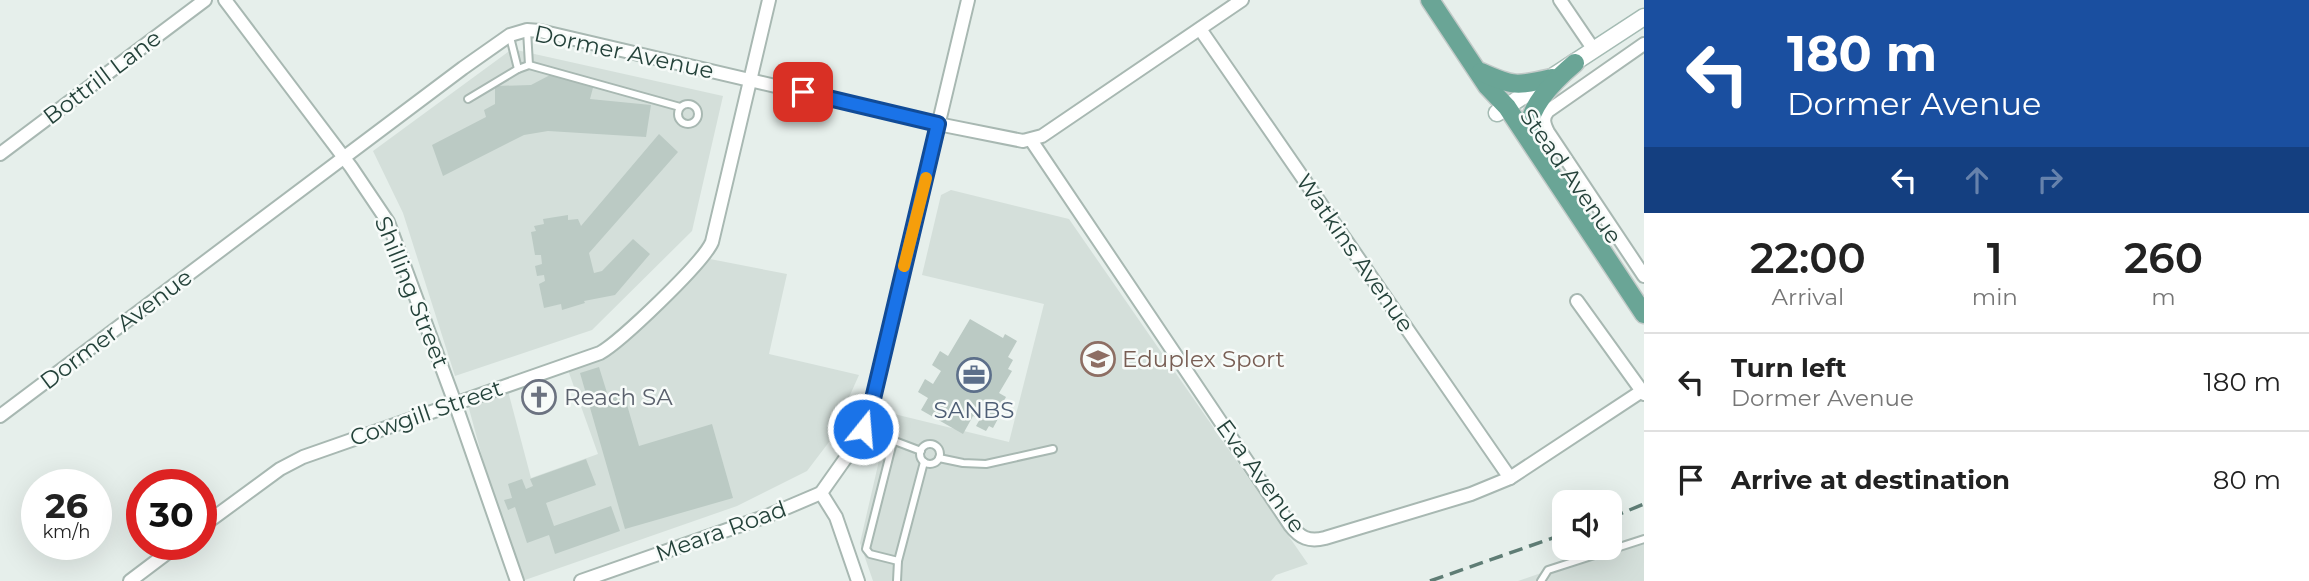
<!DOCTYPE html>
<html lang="en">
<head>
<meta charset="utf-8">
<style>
	:root { --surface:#fff; --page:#f6f6f6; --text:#222; --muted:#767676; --line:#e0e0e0 }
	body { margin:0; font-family:Montserrat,sans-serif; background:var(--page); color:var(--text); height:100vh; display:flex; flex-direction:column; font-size:26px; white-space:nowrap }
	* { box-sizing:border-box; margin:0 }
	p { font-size:23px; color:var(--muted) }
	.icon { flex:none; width:38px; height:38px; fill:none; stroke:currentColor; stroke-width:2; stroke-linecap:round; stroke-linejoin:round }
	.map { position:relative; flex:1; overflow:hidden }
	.drawer { display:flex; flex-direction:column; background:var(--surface); width:665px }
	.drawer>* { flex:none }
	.guide { background:#1a4fa0; color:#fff; overflow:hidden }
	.fabs { position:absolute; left:1552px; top:490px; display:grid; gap:14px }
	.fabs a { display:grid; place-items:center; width:70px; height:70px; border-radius:14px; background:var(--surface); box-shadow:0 7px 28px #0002; font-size:35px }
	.speed { position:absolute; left:21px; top:469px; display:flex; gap:14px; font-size:35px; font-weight:700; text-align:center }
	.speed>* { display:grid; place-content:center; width:91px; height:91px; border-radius:50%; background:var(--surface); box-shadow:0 7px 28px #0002; line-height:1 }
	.speed small { font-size:18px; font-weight:400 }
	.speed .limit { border:10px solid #d22; background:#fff; color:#111 }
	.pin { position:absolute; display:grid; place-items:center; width:60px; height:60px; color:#fff; margin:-30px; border-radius:14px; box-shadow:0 4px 10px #0006 }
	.me { position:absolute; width:77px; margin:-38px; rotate:17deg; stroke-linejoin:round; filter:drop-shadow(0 0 5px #0008) }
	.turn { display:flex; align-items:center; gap:24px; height:147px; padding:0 28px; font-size:32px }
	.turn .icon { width:91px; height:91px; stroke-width:2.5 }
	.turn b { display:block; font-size:49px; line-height:60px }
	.lanes { display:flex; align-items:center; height:66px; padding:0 28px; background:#0003; justify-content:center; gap:35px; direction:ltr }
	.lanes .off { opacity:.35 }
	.eta { display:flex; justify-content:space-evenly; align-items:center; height:119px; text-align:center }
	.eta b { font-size:42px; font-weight:600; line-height:49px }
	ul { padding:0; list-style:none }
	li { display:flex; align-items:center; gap:21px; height:98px; padding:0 28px; border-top:2px solid var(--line) }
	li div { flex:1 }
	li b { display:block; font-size:26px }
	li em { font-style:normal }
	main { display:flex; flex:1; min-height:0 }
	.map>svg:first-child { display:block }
	.built { fill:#d4dfda }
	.building { fill:#bbcac4 }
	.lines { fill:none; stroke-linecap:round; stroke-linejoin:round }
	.lane-casing { stroke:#a8b8b2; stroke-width:10 }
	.street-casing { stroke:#a8b8b2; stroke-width:16 }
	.secondary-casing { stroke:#a4bbb3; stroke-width:19 }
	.primary-casing { stroke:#c2cac8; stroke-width:21 }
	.lane { stroke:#fff; stroke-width:6 }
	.street { stroke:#fff; stroke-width:12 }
	.secondary { stroke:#fff; stroke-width:16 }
	.primary { stroke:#6aa596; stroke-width:18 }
	.rail { stroke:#5f7d75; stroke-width:3.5; stroke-dasharray:14 7; stroke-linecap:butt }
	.route-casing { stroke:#114b97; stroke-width:18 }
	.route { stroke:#1a73e8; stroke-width:12 }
	.slow { stroke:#f59e0b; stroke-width:12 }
	.labels { text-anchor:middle; stroke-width:5; stroke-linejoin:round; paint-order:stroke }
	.street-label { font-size:23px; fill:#24423a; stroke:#f7fbf9 }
	.education-label { font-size:23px; fill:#785e54; stroke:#f7fbf9; text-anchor:start }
	.worship-label { font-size:23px; fill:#5b616d; stroke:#f7fbf9; text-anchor:start }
	.service-label { font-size:23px; fill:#4e5e75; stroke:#f7fbf9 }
</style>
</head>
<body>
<main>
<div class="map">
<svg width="1644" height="581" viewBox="0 0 1644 581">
	<rect width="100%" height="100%" fill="#e6efeb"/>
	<!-- built -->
	<g class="built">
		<polygon points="512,49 723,96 692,231 592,330 455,376 403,213 373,151"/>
		<polygon points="951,190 1069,219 1308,564 1276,575 1271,581 873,581 860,543 890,413 1009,442 1044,304 922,275 941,195"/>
		<polygon points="710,259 787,274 769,354 859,375 829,442 807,471 737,506 525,580 492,493 468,405 508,391 531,478 598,454 568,370 626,338"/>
		<polygon points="1644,537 1644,581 1518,581"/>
	</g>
	<!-- building -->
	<g class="building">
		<polygon points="552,74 594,84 590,99 651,105 646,137 548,131 524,135 443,176 432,145 486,117 484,110 495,104 495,86 531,85"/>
		<polygon points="659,134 678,152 589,253 594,273 602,271 633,239 650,254 615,295 584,301 585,303 562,310 561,304 544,308 539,284 545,281 544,275 537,276 535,266 542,264 541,255 535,255 531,232 536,231 534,226 544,224 543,219 568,215 568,220 578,219 581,226"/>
		<polygon points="970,319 1003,338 1005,334 1017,341 1008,357 1013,360 1008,369 1012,371 999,393 1006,397 997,413 1000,415 993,428 989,426 986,431 976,426 980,419 973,416 963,434 921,410 928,398 918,392 925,379 933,384 941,371 932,365 940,351 948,356"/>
		<polygon points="599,367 608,396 623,391 639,446 712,424 733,498 625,529 580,373"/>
		<polygon points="586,459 596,485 546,503 554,526 611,506 620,531 555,554 549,535 527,543 515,507 508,510 504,500 512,498 508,484 522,479 526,489 533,486 530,479"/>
	</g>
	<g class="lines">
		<!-- lane casing -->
		<g class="lane-casing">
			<g id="lane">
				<polyline points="527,30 529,65"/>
				<polyline points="510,37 518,69"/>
				<polyline points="468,99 518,69 529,65 680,107"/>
				<circle cx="688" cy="114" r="10"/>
				<polyline points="863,429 921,451"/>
				<polyline points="893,442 866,549 870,554 898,561 924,462"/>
				<circle cx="930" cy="454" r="10"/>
				<polyline points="939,458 963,463 986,464 1053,449"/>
				<polyline points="897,581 898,561"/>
				<polyline points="1541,581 1548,570 1644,539"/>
			</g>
		</g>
		<!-- street casing -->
		<g class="street-casing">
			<g id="street">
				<polyline points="225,0 351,167 388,222 455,403 517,581"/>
				<polyline points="1560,0 1594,50"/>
				<polyline points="1200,29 1510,478"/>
				<path d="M1644,44L1548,111C1542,118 1544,124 1548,132L1644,276"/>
				<path d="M1031,140L1290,525C1300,538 1309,542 1325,538L1471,494L1510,478L1642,391"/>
				<polyline points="0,154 205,0"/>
				<polyline points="1577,301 1644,394"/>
				<polyline points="0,416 463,68 510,35 527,30 540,31 938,124 1023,141 1042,136 1242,0"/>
				<path d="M201,527L280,469L303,457L600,353C620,342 703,263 712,242L769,0"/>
				<polyline points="130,581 179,544"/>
				<polyline points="581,581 767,516 821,493"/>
				<polyline points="858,581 836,517 821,493 857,442 872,403 968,0"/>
			</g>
		</g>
		<!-- secondary casing -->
		<g class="secondary-casing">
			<polyline id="secondary" points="1497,113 1644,17"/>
		</g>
		<!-- primary casing -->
		<g class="primary-casing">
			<g id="primary">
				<polyline points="1430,0 1487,86 1507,107 1644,314"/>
				<path d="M1481,72C1514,87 1517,86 1552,78"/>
				<path d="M1531,141C1520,113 1556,79 1575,63"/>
			</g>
		</g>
		<!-- lane -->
		<use href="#lane" class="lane"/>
		<!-- street -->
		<use href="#street" class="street"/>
		<!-- secondary -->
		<use href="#secondary" class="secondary"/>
		<!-- primary -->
		<use href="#primary" class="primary"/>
		<!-- rail -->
		<g class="rail">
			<polyline points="1610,518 1644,504"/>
			<polyline points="1430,581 1564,534"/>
		</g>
	</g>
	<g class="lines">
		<!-- route casing -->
		<g class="route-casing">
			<polyline id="route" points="803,92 938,124 872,403 863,429"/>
		</g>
		<!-- route -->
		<use href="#route" class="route"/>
		<!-- slow -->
		<polyline class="slow" points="904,266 926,178"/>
	</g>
	<!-- icons -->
	<defs>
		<g id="school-ring" transform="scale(1.75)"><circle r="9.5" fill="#f7fbf9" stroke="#8d6e63" stroke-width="1.5"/><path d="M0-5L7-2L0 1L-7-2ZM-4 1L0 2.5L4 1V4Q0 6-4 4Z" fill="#8d6e63"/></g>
		<g id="office-ring" transform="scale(1.75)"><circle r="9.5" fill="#f7fbf9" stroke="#5c6f8a" stroke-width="1.5"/><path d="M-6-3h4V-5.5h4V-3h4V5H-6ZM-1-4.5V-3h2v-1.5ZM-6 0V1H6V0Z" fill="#5c6f8a"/></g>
		<g id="church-ring" transform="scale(1.75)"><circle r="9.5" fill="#f7fbf9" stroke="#6b7280" stroke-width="1.5"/><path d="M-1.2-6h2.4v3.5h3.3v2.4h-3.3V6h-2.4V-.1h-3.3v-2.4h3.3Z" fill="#6b7280"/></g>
	</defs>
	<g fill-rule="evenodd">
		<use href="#school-ring" x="1098" y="359"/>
		<use href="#office-ring" x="974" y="375"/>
		<use href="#church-ring" x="539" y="397"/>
	</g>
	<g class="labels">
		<!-- street labels -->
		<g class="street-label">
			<text transform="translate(624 52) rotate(12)" y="8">Dormer Avenue</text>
			<text transform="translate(102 77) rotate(-37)" y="8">Bottrill Lane</text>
			<text transform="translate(1571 176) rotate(55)" y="8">Stead Avenue</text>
			<text transform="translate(1355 253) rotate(55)" y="8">Watkins Avenue</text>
			<text transform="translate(412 292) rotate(68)" y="8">Shilling Street</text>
			<text transform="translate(116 329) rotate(-37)" y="8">Dormer Avenue</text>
			<text transform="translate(426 413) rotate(-19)" y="8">Cowgill Street</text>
			<text transform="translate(1261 476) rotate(54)" y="8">Eva Avenue</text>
			<text transform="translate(721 531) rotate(-20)" y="8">Meara Road</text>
		</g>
		<!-- education labels -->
		<g class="education-label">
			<text x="1122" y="367">Eduplex Sport</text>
		</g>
		<!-- worship labels -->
		<g class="worship-label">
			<text x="564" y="405">Reach SA</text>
		</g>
		<!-- service labels -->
		<g class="service-label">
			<text x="974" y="418">SANBS</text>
		</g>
	</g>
</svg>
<div class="fabs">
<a><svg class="icon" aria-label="sound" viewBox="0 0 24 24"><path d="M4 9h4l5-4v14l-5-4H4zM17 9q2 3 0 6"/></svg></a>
</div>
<div class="speed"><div>26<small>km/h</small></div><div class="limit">30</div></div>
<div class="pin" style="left:803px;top:92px;background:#d93025"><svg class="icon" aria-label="arrive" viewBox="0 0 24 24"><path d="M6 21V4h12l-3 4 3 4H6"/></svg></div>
<svg class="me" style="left:863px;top:429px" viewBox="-20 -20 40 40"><circle r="17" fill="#1a73e8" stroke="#fff" stroke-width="3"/><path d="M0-11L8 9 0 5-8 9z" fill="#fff"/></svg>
</div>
<section class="drawer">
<div class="guide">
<div class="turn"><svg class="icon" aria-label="left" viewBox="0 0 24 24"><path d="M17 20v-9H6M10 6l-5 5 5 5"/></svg><div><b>180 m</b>Dormer Avenue</div></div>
<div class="lanes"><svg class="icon" aria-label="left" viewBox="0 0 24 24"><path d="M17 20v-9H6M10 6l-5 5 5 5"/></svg><svg class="icon off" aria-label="ahead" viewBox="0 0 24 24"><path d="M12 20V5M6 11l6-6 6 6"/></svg><svg class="icon off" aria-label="right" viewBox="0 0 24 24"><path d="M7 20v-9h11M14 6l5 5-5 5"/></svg></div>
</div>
<div class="eta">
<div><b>22:00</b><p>Arrival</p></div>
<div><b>1</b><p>min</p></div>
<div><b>260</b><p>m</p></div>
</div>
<ul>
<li><svg class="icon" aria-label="left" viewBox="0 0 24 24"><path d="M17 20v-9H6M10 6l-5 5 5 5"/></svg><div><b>Turn left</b><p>Dormer Avenue</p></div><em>180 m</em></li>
<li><svg class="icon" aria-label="arrive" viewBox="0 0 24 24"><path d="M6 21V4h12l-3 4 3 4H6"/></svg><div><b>Arrive at destination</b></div><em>80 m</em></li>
</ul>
</section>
</main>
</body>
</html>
